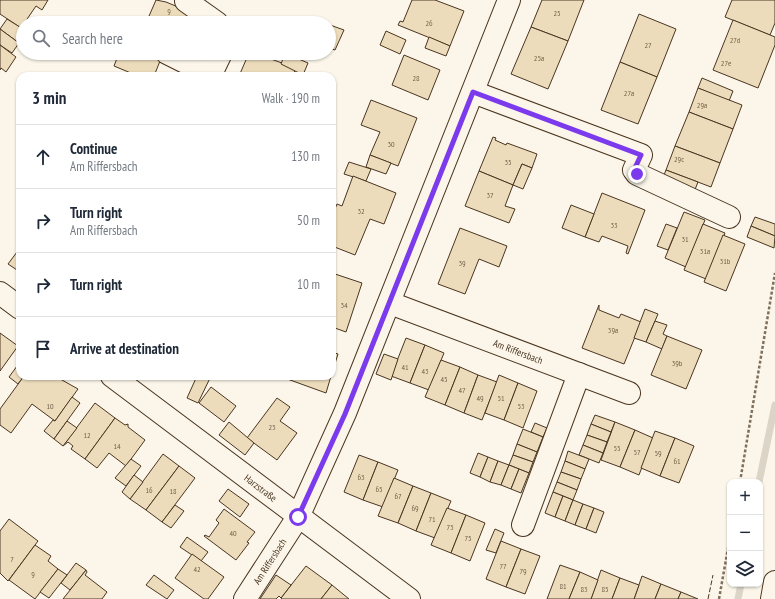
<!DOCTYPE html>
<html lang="en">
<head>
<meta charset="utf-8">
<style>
  :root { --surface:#fff; --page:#f6f6f7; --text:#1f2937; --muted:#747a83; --line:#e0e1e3 }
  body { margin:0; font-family:"PT Sans Narrow",sans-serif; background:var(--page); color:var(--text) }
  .controls { position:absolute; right:12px; bottom:12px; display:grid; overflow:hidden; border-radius:8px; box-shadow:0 1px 3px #0004 }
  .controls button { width:36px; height:36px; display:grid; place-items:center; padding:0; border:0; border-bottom:1px solid var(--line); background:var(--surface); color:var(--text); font:20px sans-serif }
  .stop { position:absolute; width:12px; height:12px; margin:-9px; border:3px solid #7c3aed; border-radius:50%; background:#fff }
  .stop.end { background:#7c3aed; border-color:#fff; box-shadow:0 1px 4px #0008 }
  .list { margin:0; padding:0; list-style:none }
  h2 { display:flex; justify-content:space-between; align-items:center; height:52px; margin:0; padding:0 16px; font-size:17px }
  h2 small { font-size:13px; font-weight:400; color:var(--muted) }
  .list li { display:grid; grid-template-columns:26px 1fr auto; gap:12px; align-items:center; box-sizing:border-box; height:64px; padding:0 16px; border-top:1px solid var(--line) }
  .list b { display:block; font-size:15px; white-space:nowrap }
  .list p { margin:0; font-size:13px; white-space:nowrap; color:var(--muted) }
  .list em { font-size:13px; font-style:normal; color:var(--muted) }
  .icon { flex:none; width:22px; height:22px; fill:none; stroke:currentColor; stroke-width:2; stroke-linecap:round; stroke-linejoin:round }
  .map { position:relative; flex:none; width:775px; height:599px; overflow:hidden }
  .search { position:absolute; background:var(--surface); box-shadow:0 1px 3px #0004; left:16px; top:16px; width:320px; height:44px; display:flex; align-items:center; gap:10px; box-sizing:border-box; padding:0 14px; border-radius:22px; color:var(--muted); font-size:15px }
  .panel { position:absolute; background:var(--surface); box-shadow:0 1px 3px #0004; left:16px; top:72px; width:320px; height:308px; border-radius:12px }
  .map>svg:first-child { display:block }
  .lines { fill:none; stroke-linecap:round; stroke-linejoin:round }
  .stream { stroke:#dcd4c6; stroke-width:7 }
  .building { fill:#ecdcbc; stroke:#4a3520 }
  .minor-casing { stroke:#4a3520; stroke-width:24 }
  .major-casing { stroke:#4a3520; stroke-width:24 }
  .path { stroke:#7f6f5c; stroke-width:2.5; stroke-dasharray:3 2; stroke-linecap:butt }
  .minor { stroke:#fbf6e9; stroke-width:22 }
  .major { stroke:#fbf6e9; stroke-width:22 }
  .fence { stroke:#4a3520; stroke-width:1; stroke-dasharray:5 2; stroke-linecap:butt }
  .route { stroke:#7c3aed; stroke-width:5 }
  .labels { text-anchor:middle; stroke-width:3; stroke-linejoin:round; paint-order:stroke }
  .number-label { font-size:8px; fill:#725f47 }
  .street-label { font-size:10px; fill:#4a3520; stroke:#fbf6e9 }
</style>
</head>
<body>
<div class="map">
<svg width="775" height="599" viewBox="0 0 775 599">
  <rect width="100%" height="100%" fill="#fbf6e9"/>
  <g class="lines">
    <!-- stream -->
    <g class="stream">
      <polyline points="759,482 775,405"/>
      <polyline points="738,599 741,584"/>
    </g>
  </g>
  <!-- building -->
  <g class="building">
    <polygon points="0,0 48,0 42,10 36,6 21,28 0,14"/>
    <polygon points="156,0 166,2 202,17 200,23 146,23"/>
    <polygon points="412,0 435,0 464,11 450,46 398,25 400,21 403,22"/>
    <polygon points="542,0 584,0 568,41 531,27"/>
    <polygon points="732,0 775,0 775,23 770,35 725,17"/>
    <polygon points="639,14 676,29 657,77 620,62"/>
    <polygon points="7,19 23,29 23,38 19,43 0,29"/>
    <polygon points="733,20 775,37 775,45 758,88 713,70"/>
    <polygon points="330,25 344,30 335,50 329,48"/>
    <polygon points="531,27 568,41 548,89 511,74"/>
    <polygon points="0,29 19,43 12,53 0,45"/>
    <polygon points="386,31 406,40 400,54 380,45"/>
    <polygon points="429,37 450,46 446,56 425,48"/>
    <polygon points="0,45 16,57 6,72 1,68 0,70"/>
    <polygon points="119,53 156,53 162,56 154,76 138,76 114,66"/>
    <polygon points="249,53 254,53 282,63 295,70 293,76 239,76"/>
    <polygon points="285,53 308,63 303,75 281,64"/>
    <polygon points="404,55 440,70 428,100 392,85"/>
    <polygon points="620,62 657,77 638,124 601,110"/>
    <polygon points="702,78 733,91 729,101 698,88"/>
    <polygon points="698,88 742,105 733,129 689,112"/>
    <polygon points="371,100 417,118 398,166 370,155 380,132 361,125"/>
    <polygon points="689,112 733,129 720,163 675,146"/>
    <polygon points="493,137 496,138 495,140 506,145 507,143 537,154 532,168 522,164 513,185 479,171"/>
    <polygon points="675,146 720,163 711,187 666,170"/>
    <polygon points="370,155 391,163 386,174 366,167"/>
    <polygon points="349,162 371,169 366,181 344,174"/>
    <polygon points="522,164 532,168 523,189 513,185"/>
    <polygon points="666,170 698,182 694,192 662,180"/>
    <polygon points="479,171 513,185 505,206 515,209 509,223 465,206"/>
    <polygon points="353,176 396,193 384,224 370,219 355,255 332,246 332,216 337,204 342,206"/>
    <polygon points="602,193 645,210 628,254 626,253 628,246 602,236 599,242 585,237"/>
    <polygon points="571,205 594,214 585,237 562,228"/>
    <polygon points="684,212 705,220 686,267 665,258"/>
    <polygon points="755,217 775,224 775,236 751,226"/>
    <polygon points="666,224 677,228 668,250 657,246"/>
    <polygon points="703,224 725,233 706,279 684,270"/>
    <polygon points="751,226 775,236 774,248 747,237"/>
    <polygon points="460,228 507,246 499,267 479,259 465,294 438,284"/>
    <polygon points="723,235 745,244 726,291 704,282"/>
    <polygon points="20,248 20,272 8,264"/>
    <polygon points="332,273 362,283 346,332 332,327"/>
    <polygon points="599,305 599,310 619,318 621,314 641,322 624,364 582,348"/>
    <polygon points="645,309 658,314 646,342 634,338"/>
    <polygon points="655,321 667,325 663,334 667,336 662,349 646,342"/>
    <polygon points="0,333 18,346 0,371"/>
    <polygon points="667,336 702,350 686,389 651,375"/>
    <polygon points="406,338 425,345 410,383 391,376"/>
    <polygon points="425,345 444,353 429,390 410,383"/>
    <polygon points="332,352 338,354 332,373"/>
    <polygon points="384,354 398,359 391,380 376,374"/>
    <polygon points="441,360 460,367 445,405 425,397"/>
    <polygon points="20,362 20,376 24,376 18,384 9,377"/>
    <polygon points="460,367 478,375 464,413 445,405"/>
    <polygon points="478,375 497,382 482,420 464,413"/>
    <polygon points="499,375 518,383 504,420 485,413"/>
    <polygon points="24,376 58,376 57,377 62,380 78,389 55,421 32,404 11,433 0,425 0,409"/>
    <polygon points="197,376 211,376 198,403 187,398"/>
    <polygon points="279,376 285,377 331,376 326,393"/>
    <polygon points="518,383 537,391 523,428 504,420"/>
    <polygon points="211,387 236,406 224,422 199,403"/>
    <polygon points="72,397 80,403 54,439 44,431 53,420 55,421"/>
    <polygon points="277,398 290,407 280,421 297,433 277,460 247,438"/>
    <polygon points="95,403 115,418 85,459 71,449 73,446 68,442 63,446"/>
    <polygon points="595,415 615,422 611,432 591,424"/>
    <polygon points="115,418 125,425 128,424 128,427 145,440 126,466 109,453 97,468 85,459"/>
    <polygon points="67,421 77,428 63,446 54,439"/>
    <polygon points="229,422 254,443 245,455 219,435"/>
    <polygon points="615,422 635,430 620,467 601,460"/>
    <polygon points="535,423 547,428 543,437 531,432"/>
    <polygon points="591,424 611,432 607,442 587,435"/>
    <polygon points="523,429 543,437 537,452 517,444"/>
    <polygon points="635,430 653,438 639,475 620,467"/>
    <polygon points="655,431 675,438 660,476 641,468"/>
    <polygon points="587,435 607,442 603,453 583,445"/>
    <polygon points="675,438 694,446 679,483 660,476"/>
    <polygon points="517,444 537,452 533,462 513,455"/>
    <polygon points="583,445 603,453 599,463 579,455"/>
    <polygon points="568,451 589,459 585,469 565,461"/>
    <polygon points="478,453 488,457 480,477 470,473"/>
    <polygon points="163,454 179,466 146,510 130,499"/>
    <polygon points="359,455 378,462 363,500 344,492"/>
    <polygon points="513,455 533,462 529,473 509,465"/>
    <polygon points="488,457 498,461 490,482 480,477"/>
    <polygon points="131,459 141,466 126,486 115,478"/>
    <polygon points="498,461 509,465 501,485 490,482"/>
    <polygon points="565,461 585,469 581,479 561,472"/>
    <polygon points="378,462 398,470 383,507 363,500"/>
    <polygon points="509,465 519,469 511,489 501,485"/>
    <polygon points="179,466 195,478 162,522 146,510"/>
    <polygon points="519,469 529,473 521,493 511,489"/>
    <polygon points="561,472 581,479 577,490 557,482"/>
    <polygon points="134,475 143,482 130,499 122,492"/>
    <polygon points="394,478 413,486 398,523 378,516"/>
    <polygon points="557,482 577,490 573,500 553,492"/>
    <polygon points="413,486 431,493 416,531 398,523"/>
    <polygon points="228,489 249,504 240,517 219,501"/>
    <polygon points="553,492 563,496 555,517 545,513"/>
    <polygon points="431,493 451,501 435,538 416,531"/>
    <polygon points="563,496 573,500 565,521 555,517"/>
    <polygon points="573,500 583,504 575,525 565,521"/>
    <polygon points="583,504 594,508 586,529 575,525"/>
    <polygon points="175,505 184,511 171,528 162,522"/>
    <polygon points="447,508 466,515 451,553 431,545"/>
    <polygon points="594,508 604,512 596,533 586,529"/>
    <polygon points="224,509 255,532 247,542 249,543 236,560 204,536 205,535 209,537 219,523 216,520"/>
    <polygon points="466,515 485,523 470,561 451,553"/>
    <polygon points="9,519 38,541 8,581 0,573 0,531"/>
    <polygon points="495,529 504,533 496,553 486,550"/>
    <polygon points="187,537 208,552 201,561 180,547"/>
    <polygon points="501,541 521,549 506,587 486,579"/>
    <polygon points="35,545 51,556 48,561 58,569 35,599 9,580"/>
    <polygon points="521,549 540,556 525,594 506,587"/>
    <polygon points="192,554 224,577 208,599 204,599 175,578"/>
    <polygon points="76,563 86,570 70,590 61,583"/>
    <polygon points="560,565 580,572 569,599 547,599"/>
    <polygon points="306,566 332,585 321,599 282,599 281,598"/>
    <polygon points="58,569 67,575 49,598 40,592"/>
    <polygon points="86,570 87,572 85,575 107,592 102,599 63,599"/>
    <polygon points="601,570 620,578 612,599 591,599"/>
    <polygon points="580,572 598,580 591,599 569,599"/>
    <polygon points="154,575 174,590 167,599 146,585"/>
    <polygon points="276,575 291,585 281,598 279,596 276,599 260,599"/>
    <polygon points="642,576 661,584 655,599 634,599"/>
    <polygon points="620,578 639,585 634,599 612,599"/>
    <polygon points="661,584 681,592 678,599 655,599"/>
    <polygon points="332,585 349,599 321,599"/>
    <polygon points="681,592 698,599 678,599"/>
  </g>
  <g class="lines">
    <!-- minor casing -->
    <g class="minor-casing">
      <g id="minor">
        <polyline points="186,1 217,23"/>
        <polyline points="167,53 211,75"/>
        <polyline points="210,76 221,53"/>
        <polyline points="473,92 641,155 634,170 637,174 729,217"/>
        <polyline points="0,293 20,308"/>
        <path id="s1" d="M390,303L629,393"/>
        <path id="s2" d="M112,376L409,599"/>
        <polyline points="523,525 579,374"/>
        <path id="s3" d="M245,599L298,517L345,413L509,0"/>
      </g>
    </g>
    <!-- major casing -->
    <g class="major-casing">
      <polyline id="major" points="772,599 775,582"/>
    </g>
    <!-- path -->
    <g class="path">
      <polyline points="740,482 775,273"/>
      <polyline points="719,599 730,537"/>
    </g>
    <!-- minor -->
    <use href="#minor" class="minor"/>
    <!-- major -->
    <use href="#major" class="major"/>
    <!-- fence -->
    <polyline class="fence" points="708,599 713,575"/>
  </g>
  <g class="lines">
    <!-- route -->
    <polyline class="route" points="298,517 345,414 473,92 641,155 634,170 637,174"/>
  </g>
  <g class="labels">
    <!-- number labels -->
    <g class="number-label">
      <text x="169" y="14">9</text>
      <text x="557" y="16">25</text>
      <text x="429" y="26">26</text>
      <text x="735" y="43">27d</text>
      <text x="648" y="48">27</text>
      <text x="539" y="61">25a</text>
      <text x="726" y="66">27e</text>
      <text x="416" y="81">28</text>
      <text x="629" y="96">27a</text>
      <text x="702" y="108">29a</text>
      <text x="391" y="147">30</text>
      <text x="679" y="162">29c</text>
      <text x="508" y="165">35</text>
      <text x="490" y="198">37</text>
      <text x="361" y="214">32</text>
      <text x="614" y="228">33</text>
      <text x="685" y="242">31</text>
      <text x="705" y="254">31a</text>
      <text x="725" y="264">31b</text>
      <text x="462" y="266">39</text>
      <text x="344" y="308">34</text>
      <text x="613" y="333">39a</text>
      <text x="677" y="366">39b</text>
      <text x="405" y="370">41</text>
      <text x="425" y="374">43</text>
      <text x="444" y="382">45</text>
      <text x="462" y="393">47</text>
      <text x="480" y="401">49</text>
      <text x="501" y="401">51</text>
      <text x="50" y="409">10</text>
      <text x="521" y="409">53</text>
      <text x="272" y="430">23</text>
      <text x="87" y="438">12</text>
      <text x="117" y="449">14</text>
      <text x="617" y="451">55</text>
      <text x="637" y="455">57</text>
      <text x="658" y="456">59</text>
      <text x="677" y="464">61</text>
      <text x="361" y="480">63</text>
      <text x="379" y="492">65</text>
      <text x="149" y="493">16</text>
      <text x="173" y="494">18</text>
      <text x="398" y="499">67</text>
      <text x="415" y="511">69</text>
      <text x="432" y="522">71</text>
      <text x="450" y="530">73</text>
      <text x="233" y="536">40</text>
      <text x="468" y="541">75</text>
      <text x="12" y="562">7</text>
      <text x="503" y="569">77</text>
      <text x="197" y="572">42</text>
      <text x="523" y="574">79</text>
      <text x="33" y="577">9</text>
      <text x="563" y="589">81</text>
      <text x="584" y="592">83</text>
      <text x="605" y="592">85</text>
    </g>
    <!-- street labels -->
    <g class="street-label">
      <text dy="4" stroke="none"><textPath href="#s1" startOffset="137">Am Riffersbach</textPath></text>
      <text dy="4" stroke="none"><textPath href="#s2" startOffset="186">Harzstraße</textPath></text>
      <text dy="4" stroke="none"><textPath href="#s3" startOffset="45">Am Riffersbach</textPath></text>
    </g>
  </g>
</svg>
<div class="controls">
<button>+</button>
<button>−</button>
<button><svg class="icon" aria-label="layers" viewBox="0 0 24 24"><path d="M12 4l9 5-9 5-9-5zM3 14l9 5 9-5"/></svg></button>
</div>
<div class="stop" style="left:298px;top:517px"></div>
<div class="stop end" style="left:637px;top:174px"></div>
<div class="search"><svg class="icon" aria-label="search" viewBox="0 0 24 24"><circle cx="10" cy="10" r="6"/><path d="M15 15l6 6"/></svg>Search here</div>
<section class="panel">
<h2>3 min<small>Walk · 190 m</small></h2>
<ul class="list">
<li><svg class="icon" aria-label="ahead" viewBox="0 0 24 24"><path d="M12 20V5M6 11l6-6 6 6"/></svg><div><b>Continue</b><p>Am Riffersbach</p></div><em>130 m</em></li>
<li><svg class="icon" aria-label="right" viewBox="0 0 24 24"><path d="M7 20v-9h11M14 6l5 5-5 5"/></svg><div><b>Turn right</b><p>Am Riffersbach</p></div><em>50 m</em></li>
<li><svg class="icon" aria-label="right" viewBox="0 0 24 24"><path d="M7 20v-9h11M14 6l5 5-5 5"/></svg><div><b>Turn right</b></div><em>10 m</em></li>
<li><svg class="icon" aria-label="arrive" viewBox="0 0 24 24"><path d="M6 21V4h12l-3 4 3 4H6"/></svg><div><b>Arrive at destination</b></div></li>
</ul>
</section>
</div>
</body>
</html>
